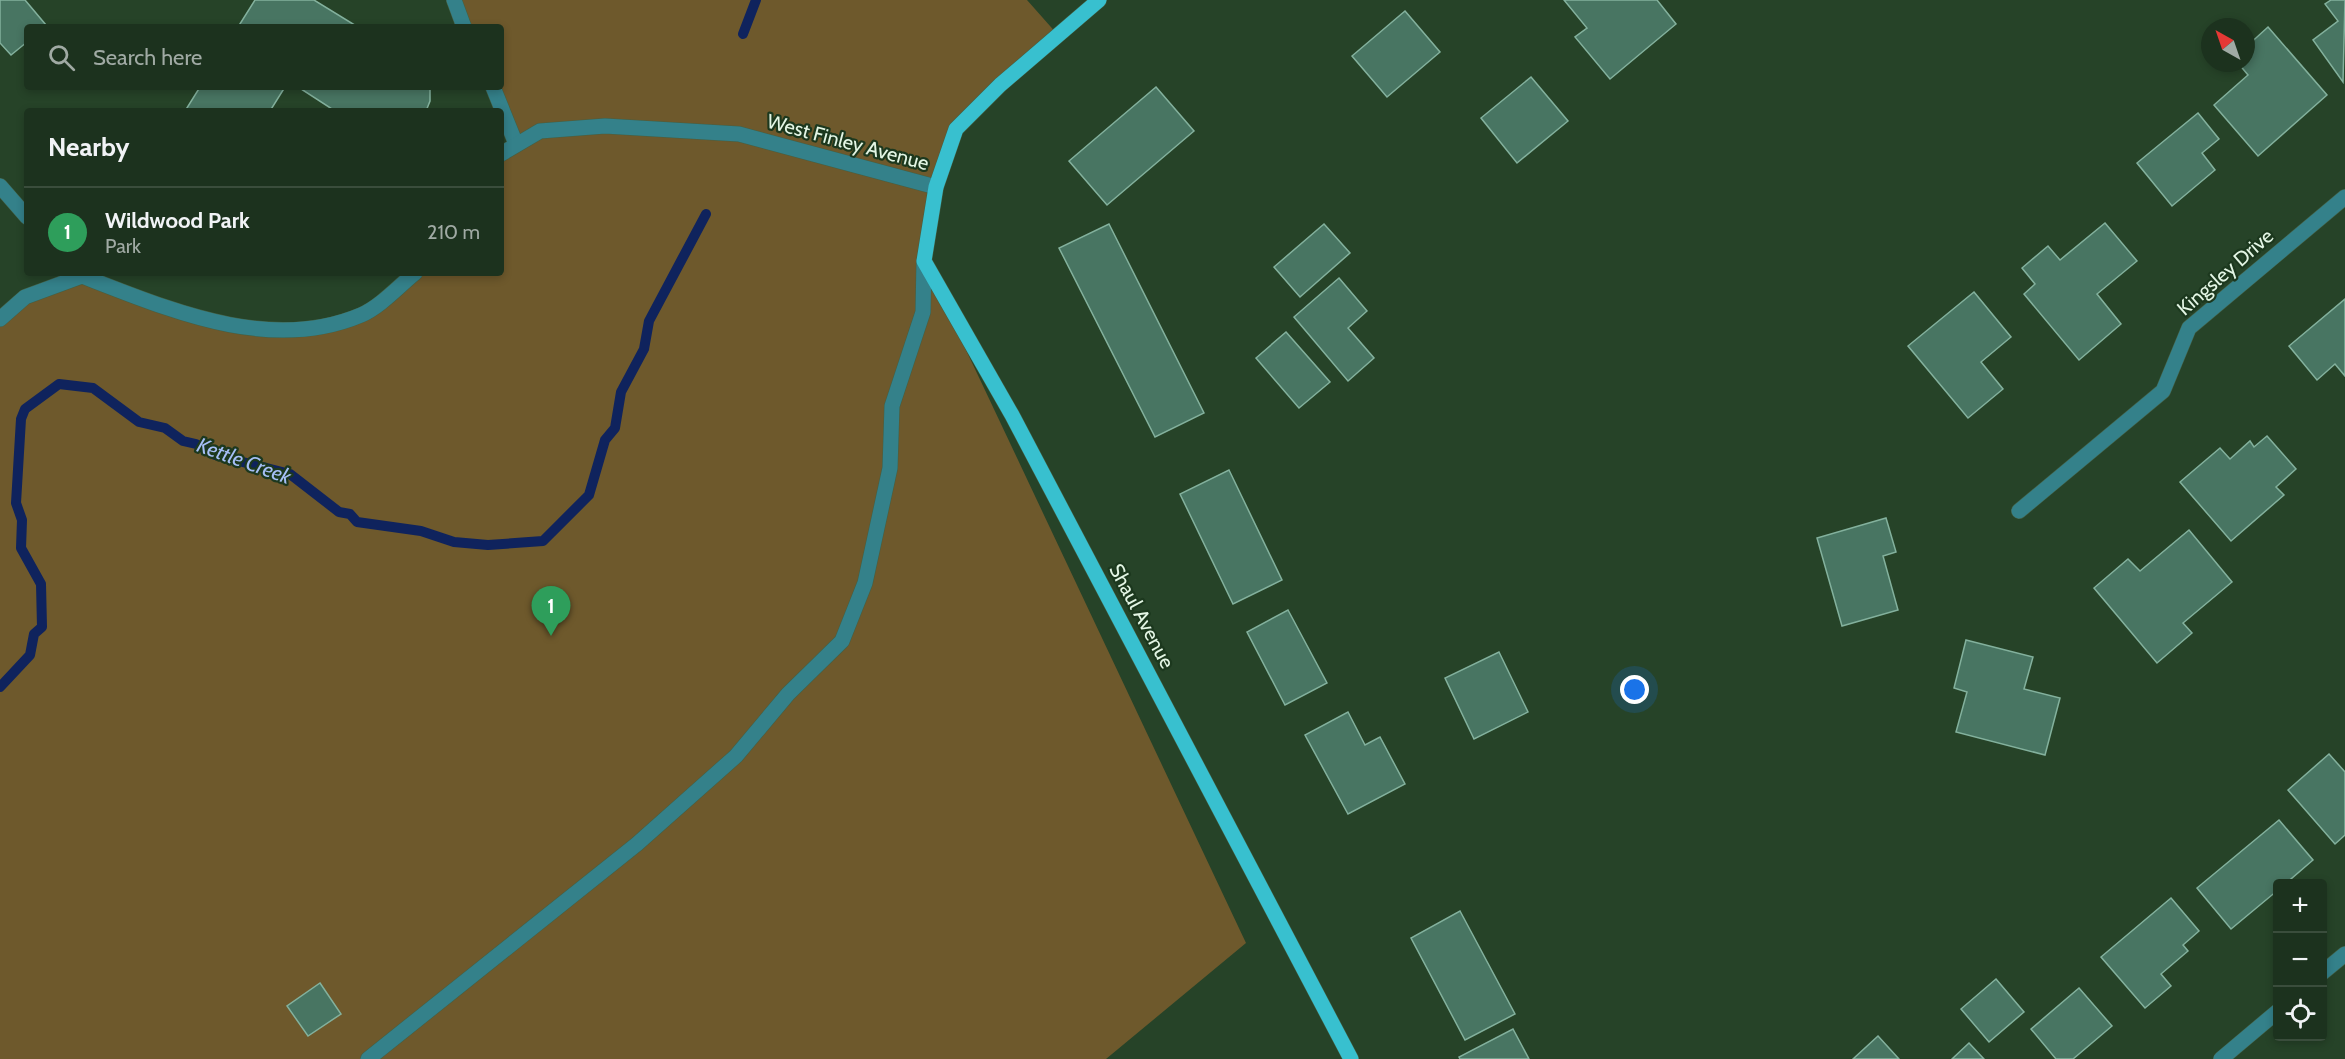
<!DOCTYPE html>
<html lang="en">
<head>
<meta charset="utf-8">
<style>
  :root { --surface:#1c321e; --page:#253a27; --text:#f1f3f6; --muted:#a0aaa4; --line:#3a4d3c; --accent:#1a73e8 }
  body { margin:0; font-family:Cabin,sans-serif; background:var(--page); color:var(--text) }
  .controls { position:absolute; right:18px; bottom:18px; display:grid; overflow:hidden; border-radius:6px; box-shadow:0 3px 9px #0003 }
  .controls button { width:54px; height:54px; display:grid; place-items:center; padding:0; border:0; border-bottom:2px solid var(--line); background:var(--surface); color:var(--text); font:30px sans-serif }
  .compass { position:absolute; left:2201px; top:18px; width:54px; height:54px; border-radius:50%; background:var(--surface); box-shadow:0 3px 9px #0003; rotate:320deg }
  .you { position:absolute; left:1635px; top:690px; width:21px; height:21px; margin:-15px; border:4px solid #fff; border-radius:50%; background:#1a73e8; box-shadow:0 0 0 9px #1a73e833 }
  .badge { display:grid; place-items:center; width:39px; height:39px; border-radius:50%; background:var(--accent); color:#fff; font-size:20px; font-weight:700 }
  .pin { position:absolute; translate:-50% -50px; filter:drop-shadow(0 2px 3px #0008) }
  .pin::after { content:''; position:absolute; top:32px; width:21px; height:18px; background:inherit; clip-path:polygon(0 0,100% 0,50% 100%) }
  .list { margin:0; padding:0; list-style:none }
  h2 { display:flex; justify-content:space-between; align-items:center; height:78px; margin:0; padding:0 24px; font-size:26px }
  h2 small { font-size:20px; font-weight:400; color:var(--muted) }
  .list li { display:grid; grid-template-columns:39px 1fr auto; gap:18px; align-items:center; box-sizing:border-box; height:90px; padding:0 24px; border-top:2px solid var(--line) }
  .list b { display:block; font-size:22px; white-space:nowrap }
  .list p { margin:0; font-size:20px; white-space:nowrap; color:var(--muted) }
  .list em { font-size:20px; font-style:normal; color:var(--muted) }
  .icon { flex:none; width:33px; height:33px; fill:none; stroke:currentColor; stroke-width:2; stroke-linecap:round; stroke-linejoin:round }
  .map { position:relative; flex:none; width:2345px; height:1059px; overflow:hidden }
  .search { position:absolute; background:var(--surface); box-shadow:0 3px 9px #0003; left:24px; top:24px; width:480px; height:66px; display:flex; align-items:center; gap:15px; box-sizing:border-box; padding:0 21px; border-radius:6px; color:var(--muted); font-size:22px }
  .panel { position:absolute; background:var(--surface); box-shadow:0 3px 9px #0003; left:24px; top:108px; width:480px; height:168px; border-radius:6px }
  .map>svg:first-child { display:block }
  .green { fill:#6e592c }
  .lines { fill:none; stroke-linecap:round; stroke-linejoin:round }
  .stream { stroke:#0f235d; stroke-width:10 }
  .building { fill:#487562; stroke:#83b19d; stroke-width:1.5 }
  .minor-casing { stroke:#446046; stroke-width:16 }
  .major-casing { stroke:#446046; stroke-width:16 }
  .minor { stroke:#34818a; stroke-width:15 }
  .major { stroke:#38c0cf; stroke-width:15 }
  .labels { text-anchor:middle; stroke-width:4.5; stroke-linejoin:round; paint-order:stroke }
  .street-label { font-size:20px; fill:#e4f6e5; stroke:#1c381e }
  .water-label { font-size:21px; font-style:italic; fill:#a6bff6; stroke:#1c381e }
</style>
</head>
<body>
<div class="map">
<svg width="2345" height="1059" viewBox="0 0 2345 1059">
  <rect width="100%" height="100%" fill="#264328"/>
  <!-- green -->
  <polygon class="green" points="454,0 1027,0 1058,35 956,129 924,261 1246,943 1106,1059 0,1059 0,319 25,297 82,276 259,329 364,314 415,273 501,273 501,154 516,143 501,87 501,27 464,27"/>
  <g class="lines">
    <!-- stream -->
    <g class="stream">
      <polyline points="743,34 756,0"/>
      <polyline points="0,687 30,655 34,634 42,627 41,584 21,548 22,520 16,503 21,419 25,409 59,384 93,388 139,422 165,428 183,441 196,444 215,455 290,474 339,512 350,514 357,522 421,531 454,542 488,545 543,541 589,495 605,440 615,428 621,392 644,349 649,321 706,214"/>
    </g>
  </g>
  <!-- building -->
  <g class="building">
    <polygon points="0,0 25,0 46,25 27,27 27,42 11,55 0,43"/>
    <polygon points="255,0 314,0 358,27 238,27"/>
    <polygon points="1564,0 1657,0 1676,24 1610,79 1575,37 1587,28"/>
    <polygon points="2331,0 2345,0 2343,82 2313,40 2338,21 2325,4"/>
    <polygon points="1405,11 1440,52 1387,97 1352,56"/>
    <polygon points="2268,27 2327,95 2258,156 2214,105 2248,75 2238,63 2246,63 2246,47"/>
    <polygon points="1531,77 1568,121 1517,163 1481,118"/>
    <polygon points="200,87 285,87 270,111 185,111"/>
    <polygon points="298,87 430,87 430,101 426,111 335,111"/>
    <polygon points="1156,87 1194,131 1107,205 1069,161"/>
    <polygon points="2198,113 2219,139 2202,153 2215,170 2172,206 2137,163"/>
    <polygon points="2105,223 2137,261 2097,294 2121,324 2079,360 2024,294 2035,284 2022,268 2048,246 2060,260"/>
    <polygon points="1109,224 1204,413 1155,437 1059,248"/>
    <polygon points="1324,224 1350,253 1300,297 1274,267"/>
    <polygon points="1339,278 1367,311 1348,328 1374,358 1348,381 1294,317"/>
    <polygon points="1974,292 2011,337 1981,362 2003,389 1968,418 1908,346"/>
    <polygon points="2345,299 2345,376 2335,364 2317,380 2289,346"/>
    <polygon points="1286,332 1330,382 1299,408 1256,358"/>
    <polygon points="2267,436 2296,469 2276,487 2284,495 2231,541 2180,482 2220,448 2230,459 2250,441 2254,447"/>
    <polygon points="1229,470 1282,580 1233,604 1180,494"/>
    <polygon points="1886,518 1896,552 1883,556 1898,610 1842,626 1817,538"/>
    <polygon points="2189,530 2232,582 2183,623 2192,633 2157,663 2094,588 2128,559 2140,571"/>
    <polygon points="1288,610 1327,683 1285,705 1247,632"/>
    <polygon points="1966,640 2033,657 2024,689 2060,698 2045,755 1956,732 1967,692 1954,688"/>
    <polygon points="1499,652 1528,712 1474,739 1445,678"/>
    <polygon points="1348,712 1365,745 1380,737 1405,784 1348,814 1305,735"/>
    <polygon points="2329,754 2345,772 2345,835 2335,844 2288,790"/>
    <polygon points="2279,820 2313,860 2285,884 2278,884 2278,890 2231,929 2197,888"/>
    <polygon points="2171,898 2199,931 2183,945 2188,951 2161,974 2171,986 2145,1008 2101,957"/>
    <polygon points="1460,911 1515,1014 1465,1040 1411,938"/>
    <polygon points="1996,979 2024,1012 1989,1042 1961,1009"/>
    <polygon points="320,983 341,1014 308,1036 287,1006"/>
    <polygon points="2079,988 2112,1026 2073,1059 2056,1059 2031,1029"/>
    <polygon points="1513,1029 1529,1059 1460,1059 1459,1057"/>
    <polygon points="1878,1036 1899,1059 1853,1059"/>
    <polygon points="1969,1043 1984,1059 1952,1059"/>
  </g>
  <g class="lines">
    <!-- minor casing -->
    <g class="minor-casing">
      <g id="minor">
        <polyline points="454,0 464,27"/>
        <polyline points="493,87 516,144"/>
        <polyline points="501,154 540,131 605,126 739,134 936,187"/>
        <polyline points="0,186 27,217"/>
        <path d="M0,319L25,297L82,276C168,309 269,354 361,315C380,307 399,286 415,273"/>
        <polyline points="2019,511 2163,391 2189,328 2345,197"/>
        <polyline points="2322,973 2345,954"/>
        <polyline points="368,1059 637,844 736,756 788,694 842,641 865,583 890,468 892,406 923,312 924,261"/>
        <polyline points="2221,1059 2278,1011"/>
      </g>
    </g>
    <!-- major casing -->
    <g class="major-casing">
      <polyline id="major" points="1099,0 1000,85 956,129 936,187 924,261 1012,415 1351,1059"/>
    </g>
    <!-- minor -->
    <use href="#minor" class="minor"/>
    <!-- major -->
    <use href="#major" class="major"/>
  </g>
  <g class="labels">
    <!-- street labels -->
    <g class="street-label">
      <text transform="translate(848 142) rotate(15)" y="7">West Finley Avenue</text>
      <text transform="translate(2225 272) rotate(-41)" y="7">Kingsley Drive</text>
      <text transform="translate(1142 616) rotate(62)" y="7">Shaul Avenue</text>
    </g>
    <!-- water labels -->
    <g class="water-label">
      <text transform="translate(244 461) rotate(20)" y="7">Kettle Creek</text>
    </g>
  </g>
</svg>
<div class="controls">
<button>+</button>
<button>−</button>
<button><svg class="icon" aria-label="locate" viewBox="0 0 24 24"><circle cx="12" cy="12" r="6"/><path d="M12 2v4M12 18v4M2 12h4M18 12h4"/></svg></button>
</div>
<svg class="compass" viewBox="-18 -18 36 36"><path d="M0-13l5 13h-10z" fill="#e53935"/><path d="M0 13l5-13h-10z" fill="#a0aaa4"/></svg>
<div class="you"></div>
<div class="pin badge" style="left:551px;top:636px;background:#2e9e5b">1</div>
<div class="search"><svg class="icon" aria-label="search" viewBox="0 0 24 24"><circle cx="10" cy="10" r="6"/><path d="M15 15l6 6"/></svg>Search here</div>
<section class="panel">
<h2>Nearby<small></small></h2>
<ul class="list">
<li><span class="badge" style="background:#2e9e5b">1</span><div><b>Wildwood Park</b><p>Park</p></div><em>210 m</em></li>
</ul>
</section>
</div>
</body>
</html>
